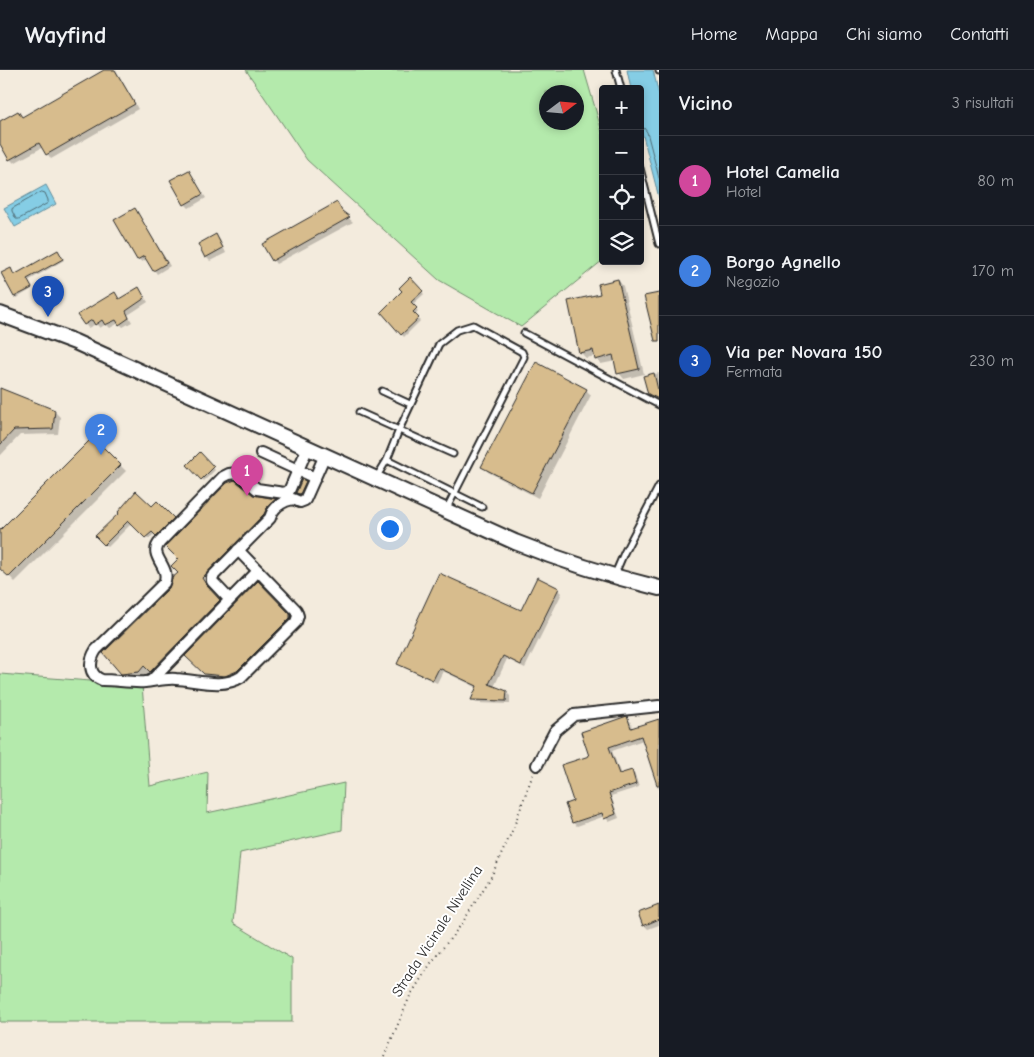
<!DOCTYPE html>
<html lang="it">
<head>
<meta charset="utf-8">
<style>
  :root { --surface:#171b24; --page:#20242c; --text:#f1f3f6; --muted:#9ea1a6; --line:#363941; --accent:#1f6fb2 }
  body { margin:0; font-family:"Comic Neue",sans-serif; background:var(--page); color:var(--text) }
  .controls { position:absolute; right:15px; top:15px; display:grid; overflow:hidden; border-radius:5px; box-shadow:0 2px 8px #0003 }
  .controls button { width:45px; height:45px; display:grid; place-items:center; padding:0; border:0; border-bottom:1px solid var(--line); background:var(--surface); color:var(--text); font:25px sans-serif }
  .compass { position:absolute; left:539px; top:15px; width:45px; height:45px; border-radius:50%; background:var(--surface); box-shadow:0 2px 8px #0003; rotate:74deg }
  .you { position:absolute; left:389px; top:458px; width:18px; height:18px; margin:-12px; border:4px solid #fff; border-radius:50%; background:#1a73e8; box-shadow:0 0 0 8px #1a73e833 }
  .badge { display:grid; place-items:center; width:32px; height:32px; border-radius:50%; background:var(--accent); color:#fff; font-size:16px; font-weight:700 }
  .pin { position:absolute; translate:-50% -41px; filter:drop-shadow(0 1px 2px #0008) }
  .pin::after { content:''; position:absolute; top:26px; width:18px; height:15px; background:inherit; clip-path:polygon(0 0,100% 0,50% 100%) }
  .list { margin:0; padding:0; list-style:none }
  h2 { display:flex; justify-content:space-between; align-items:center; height:65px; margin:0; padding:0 20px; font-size:21px }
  h2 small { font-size:16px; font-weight:400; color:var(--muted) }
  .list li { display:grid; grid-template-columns:32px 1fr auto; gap:15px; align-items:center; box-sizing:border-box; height:90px; padding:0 20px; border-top:1px solid var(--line) }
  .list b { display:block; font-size:19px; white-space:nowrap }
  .list p { margin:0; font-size:16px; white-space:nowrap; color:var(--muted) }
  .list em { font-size:16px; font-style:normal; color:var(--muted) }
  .icon { flex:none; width:28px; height:28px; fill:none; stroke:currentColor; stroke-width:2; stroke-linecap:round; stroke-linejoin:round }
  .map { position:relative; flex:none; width:659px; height:987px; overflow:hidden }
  header { display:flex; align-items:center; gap:30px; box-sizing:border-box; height:70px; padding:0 25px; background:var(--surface); border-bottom:1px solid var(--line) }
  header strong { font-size:24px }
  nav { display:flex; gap:28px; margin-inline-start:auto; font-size:18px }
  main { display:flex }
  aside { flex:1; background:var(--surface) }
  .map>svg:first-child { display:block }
  .green { fill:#b4eaac; stroke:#708a6c; fill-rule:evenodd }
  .water { fill:#85cde5; stroke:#618c9b }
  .shadow { fill:#0003 }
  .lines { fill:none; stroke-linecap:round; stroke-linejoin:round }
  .shore { stroke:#4f6c75; stroke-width:1 }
  .building { fill:#d7bc8d; stroke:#2b2b2b }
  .lane-casing { stroke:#2b2b2b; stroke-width:9 }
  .street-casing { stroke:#2b2b2b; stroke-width:14 }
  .secondary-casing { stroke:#2b2b2b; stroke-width:18 }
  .path { stroke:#2b2b2b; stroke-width:2; stroke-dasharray:1 4; stroke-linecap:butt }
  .lane { stroke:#fff; stroke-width:5 }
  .street { stroke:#fff; stroke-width:10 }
  .secondary { stroke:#fff; stroke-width:14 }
  .labels { text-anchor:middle; stroke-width:4; stroke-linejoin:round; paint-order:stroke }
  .street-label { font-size:15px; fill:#2b2b2b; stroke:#fff }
</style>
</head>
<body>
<header>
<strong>Wayfind</strong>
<nav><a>Home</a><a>Mappa</a><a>Chi siamo</a><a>Contatti</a></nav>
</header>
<main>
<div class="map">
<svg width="659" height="987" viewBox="0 0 659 987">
  <rect width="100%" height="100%" fill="#f3ebdd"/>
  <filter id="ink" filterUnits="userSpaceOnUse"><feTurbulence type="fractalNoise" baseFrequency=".02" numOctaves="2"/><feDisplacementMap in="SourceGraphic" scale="10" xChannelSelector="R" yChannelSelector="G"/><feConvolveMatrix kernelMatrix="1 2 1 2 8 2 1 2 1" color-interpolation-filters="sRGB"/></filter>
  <g filter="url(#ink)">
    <!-- green -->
    <g class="green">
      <path d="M246,0H584L603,65V190L521,257L439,210L307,90ZM546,22H576V52H546Z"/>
      <polygon points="0,604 142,615 150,716 208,702 207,743 344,713 342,760 240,783 233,853 292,889 292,952 0,952"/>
    </g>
    <!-- water -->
    <g class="water">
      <polygon points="627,0 653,0 659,25 659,128 640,54 640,19 631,19"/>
      <polygon points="46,115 56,134 15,157 4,138"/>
    </g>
    <!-- shadow -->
    <g class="shadow">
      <polygon points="106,0 116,0 138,39 51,89 43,77 14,93 10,89 0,72 0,53 18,42 23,48"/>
      <polygon points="188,101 206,128 189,138 185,134"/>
      <polygon points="337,134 345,145 353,152 276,194 273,190"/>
      <polygon points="135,139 170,196 157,204 147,189 142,192 138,189"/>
      <polygon points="216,166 220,170 226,183 210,191 206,187"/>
      <polygon points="60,184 64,190 28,211 32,219 17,228 15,227 3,204 12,201 15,207"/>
      <polygon points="410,209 424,224 412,235 418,241 414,245 420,251 404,267 383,242 404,221"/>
      <polygon points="618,210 623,216 644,304 624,309 619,303 616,291 601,294 596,289 595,286 586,288 580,282"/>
      <polygon points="139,219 148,232 128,245 132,252 123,257 119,253 110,258 106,254 100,258 96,254 88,258 79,246 115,224 120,230"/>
      <polygon points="659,303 659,331 649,323 645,307"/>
      <polygon points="0,320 54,341 60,347 58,364 20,365 0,386"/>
      <polygon points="586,320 591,325 538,428 488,402 483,396"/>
      <polygon points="93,369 126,401 15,512 0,497 0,461"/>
      <polygon points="200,384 215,400 204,411 188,395"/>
      <polygon points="305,412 308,415 302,426 297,422"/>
      <polygon points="253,426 275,430 283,438 276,445 272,452 210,517 215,525 228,539 147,609 130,612 122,603 170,519"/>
      <polygon points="157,433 175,451 159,468 155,463 149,469 132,453 108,477 97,466 152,438"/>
      <polygon points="258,512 298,553 245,609 213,612 187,586"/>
      <polygon points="558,519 562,523 525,598 507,589 494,617 506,622 510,626 510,634 476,633 473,629 478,618 443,601 437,613 403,597 399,593 521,542"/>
      <polygon points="627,648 630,651 633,659 659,650 659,720 643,670 612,681 621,705 632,702 635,705 639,717 611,726 619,748 609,752 605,746 577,756 573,753 567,735 575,732 590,687"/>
      <polygon points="659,837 659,855 648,859 644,855"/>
    </g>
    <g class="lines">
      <!-- shore -->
      <g class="shore">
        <polyline points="640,58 644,58 647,62 659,108"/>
        <polygon points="42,122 45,123 48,130 48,133 19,149 16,149 12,141 12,139"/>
      </g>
    </g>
    <!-- building -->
    <g class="building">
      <polygon points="104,0 115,0 135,34 46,85 39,73 9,90 0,74 0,51 18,41 22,47"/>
      <polygon points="189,100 203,124 184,135 170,110"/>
      <polygon points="337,132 342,141 350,147 272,191 262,174"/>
      <polygon points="135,138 167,193 153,201 144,186 137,190 114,150"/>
      <polygon points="216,164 223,178 205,188 198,174"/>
      <polygon points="58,180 63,189 27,209 32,218 14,227 1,203 11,198 14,205"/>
      <polygon points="410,207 423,221 411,232 417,238 413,242 419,248 401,265 381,242 402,221 399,218"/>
      <polygon points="618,209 639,299 617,304 613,285 595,290 593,280 579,283 568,231 600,224 598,214"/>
      <polygon points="139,217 145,228 126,241 129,248 119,255 116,250 105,255 102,250 95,255 92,250 84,255 77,245 115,222 119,229"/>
      <polygon points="659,223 659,271 655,271 644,226"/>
      <polygon points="536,292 587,319 532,423 481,397"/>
      <polygon points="654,303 659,324 659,329 648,324 643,306"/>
      <polygon points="0,318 55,340 53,359 14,360 0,375"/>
      <polygon points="93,367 121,395 9,507 0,499 0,460"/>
      <polygon points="200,382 214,397 201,410 187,395"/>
      <polygon points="302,409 306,411 300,424 296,423"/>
      <polygon points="235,410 253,425 276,429 268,436 264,444 202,508 207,516 220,530 150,602 144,596 139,602 121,604 103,583 169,518 172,508 178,503 171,496 178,489 165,476 227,413"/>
      <polygon points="136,421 152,436 157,431 174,448 156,466 152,462 145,468 128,451 104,475 95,466 119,443 118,442"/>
      <polygon points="439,503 521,540 537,507 559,518 521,595 503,586 489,614 507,621 506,631 471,630 477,616 439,598 433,610 397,594"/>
      <polygon points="258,511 290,544 290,548 237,601 225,606 204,604 185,586"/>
      <polygon points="627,646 631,658 659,649 659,715 657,715 641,666 609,677 619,704 632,700 636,714 609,723 616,744 604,749 602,743 572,753 565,734 573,731 561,695 589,686 581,662"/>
      <polygon points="659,835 659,849 643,856 638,843"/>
    </g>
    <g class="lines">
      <!-- lane casing -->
      <g class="lane-casing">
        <g id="lane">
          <polyline points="616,0 621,19"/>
          <polyline points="659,0 659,1"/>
          <polyline points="640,98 659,174"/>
          <polyline points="524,263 659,335"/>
          <polyline points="382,321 410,334"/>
          <polyline points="359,342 399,360 387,390"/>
          <polyline points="376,408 387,390 482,437"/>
          <polyline points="446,440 524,287 522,282 473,255 457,260 439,274 399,360 453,384"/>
          <polyline points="615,504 624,483 659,416"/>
        </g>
      </g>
      <!-- street casing -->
      <g class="street-casing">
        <g id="street">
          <polyline points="261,383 315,408"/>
          <path d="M238,480L296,540L298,546L296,552L241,607C222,619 197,610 176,609C166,608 155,611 145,612C131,613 116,610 102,610C88,605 89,591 96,580L164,513C172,497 147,486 160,472L223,407L229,404L237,403L257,419L284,423L289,421L308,377"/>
          <path d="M229,529L212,511V507L270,448C273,437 283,431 293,429L300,432L305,430L325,385"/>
          <polyline points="152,610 258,501"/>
          <polyline points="537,695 555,661 574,645 659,636"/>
        </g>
      </g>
      <!-- secondary casing -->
      <g class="secondary-casing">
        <path id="secondary" d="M0,244L75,272L515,472C562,491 610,506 659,518"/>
      </g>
      <!-- path -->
      <polyline class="path" points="384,987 410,926 431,893 461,855 491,807 513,759 533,704"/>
      <!-- lane -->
      <use href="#lane" class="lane"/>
      <!-- street -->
      <use href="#street" class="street"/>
      <!-- secondary -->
      <use href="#secondary" class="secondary"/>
    </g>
  </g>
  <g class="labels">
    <!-- street labels -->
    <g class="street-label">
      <text transform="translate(437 861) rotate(-57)" y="5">Strada Vicinale Nivellina</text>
    </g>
  </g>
</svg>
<div class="controls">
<button>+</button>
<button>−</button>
<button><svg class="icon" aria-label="locate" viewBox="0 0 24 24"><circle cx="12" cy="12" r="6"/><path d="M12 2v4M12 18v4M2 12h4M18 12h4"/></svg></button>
<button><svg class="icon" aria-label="layers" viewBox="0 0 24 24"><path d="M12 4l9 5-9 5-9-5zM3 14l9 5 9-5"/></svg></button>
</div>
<svg class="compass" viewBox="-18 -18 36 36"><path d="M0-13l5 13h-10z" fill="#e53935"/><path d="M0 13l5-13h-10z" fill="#9ea1a6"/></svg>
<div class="you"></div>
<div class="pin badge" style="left:247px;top:426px;background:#d1479c">1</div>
<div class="pin badge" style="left:101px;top:385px;background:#3f7fe0">2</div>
<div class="pin badge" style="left:48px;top:247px;background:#1a4fb4">3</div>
</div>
<aside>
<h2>Vicino<small>3 risultati</small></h2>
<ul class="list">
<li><span class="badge" style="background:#d1479c">1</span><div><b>Hotel Camelia</b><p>Hotel</p></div><em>80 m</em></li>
<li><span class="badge" style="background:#3f7fe0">2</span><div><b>Borgo Agnello</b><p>Negozio</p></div><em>170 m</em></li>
<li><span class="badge" style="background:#1a4fb4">3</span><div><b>Via per Novara 150</b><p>Fermata</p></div><em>230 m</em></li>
</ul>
</aside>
</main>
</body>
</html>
